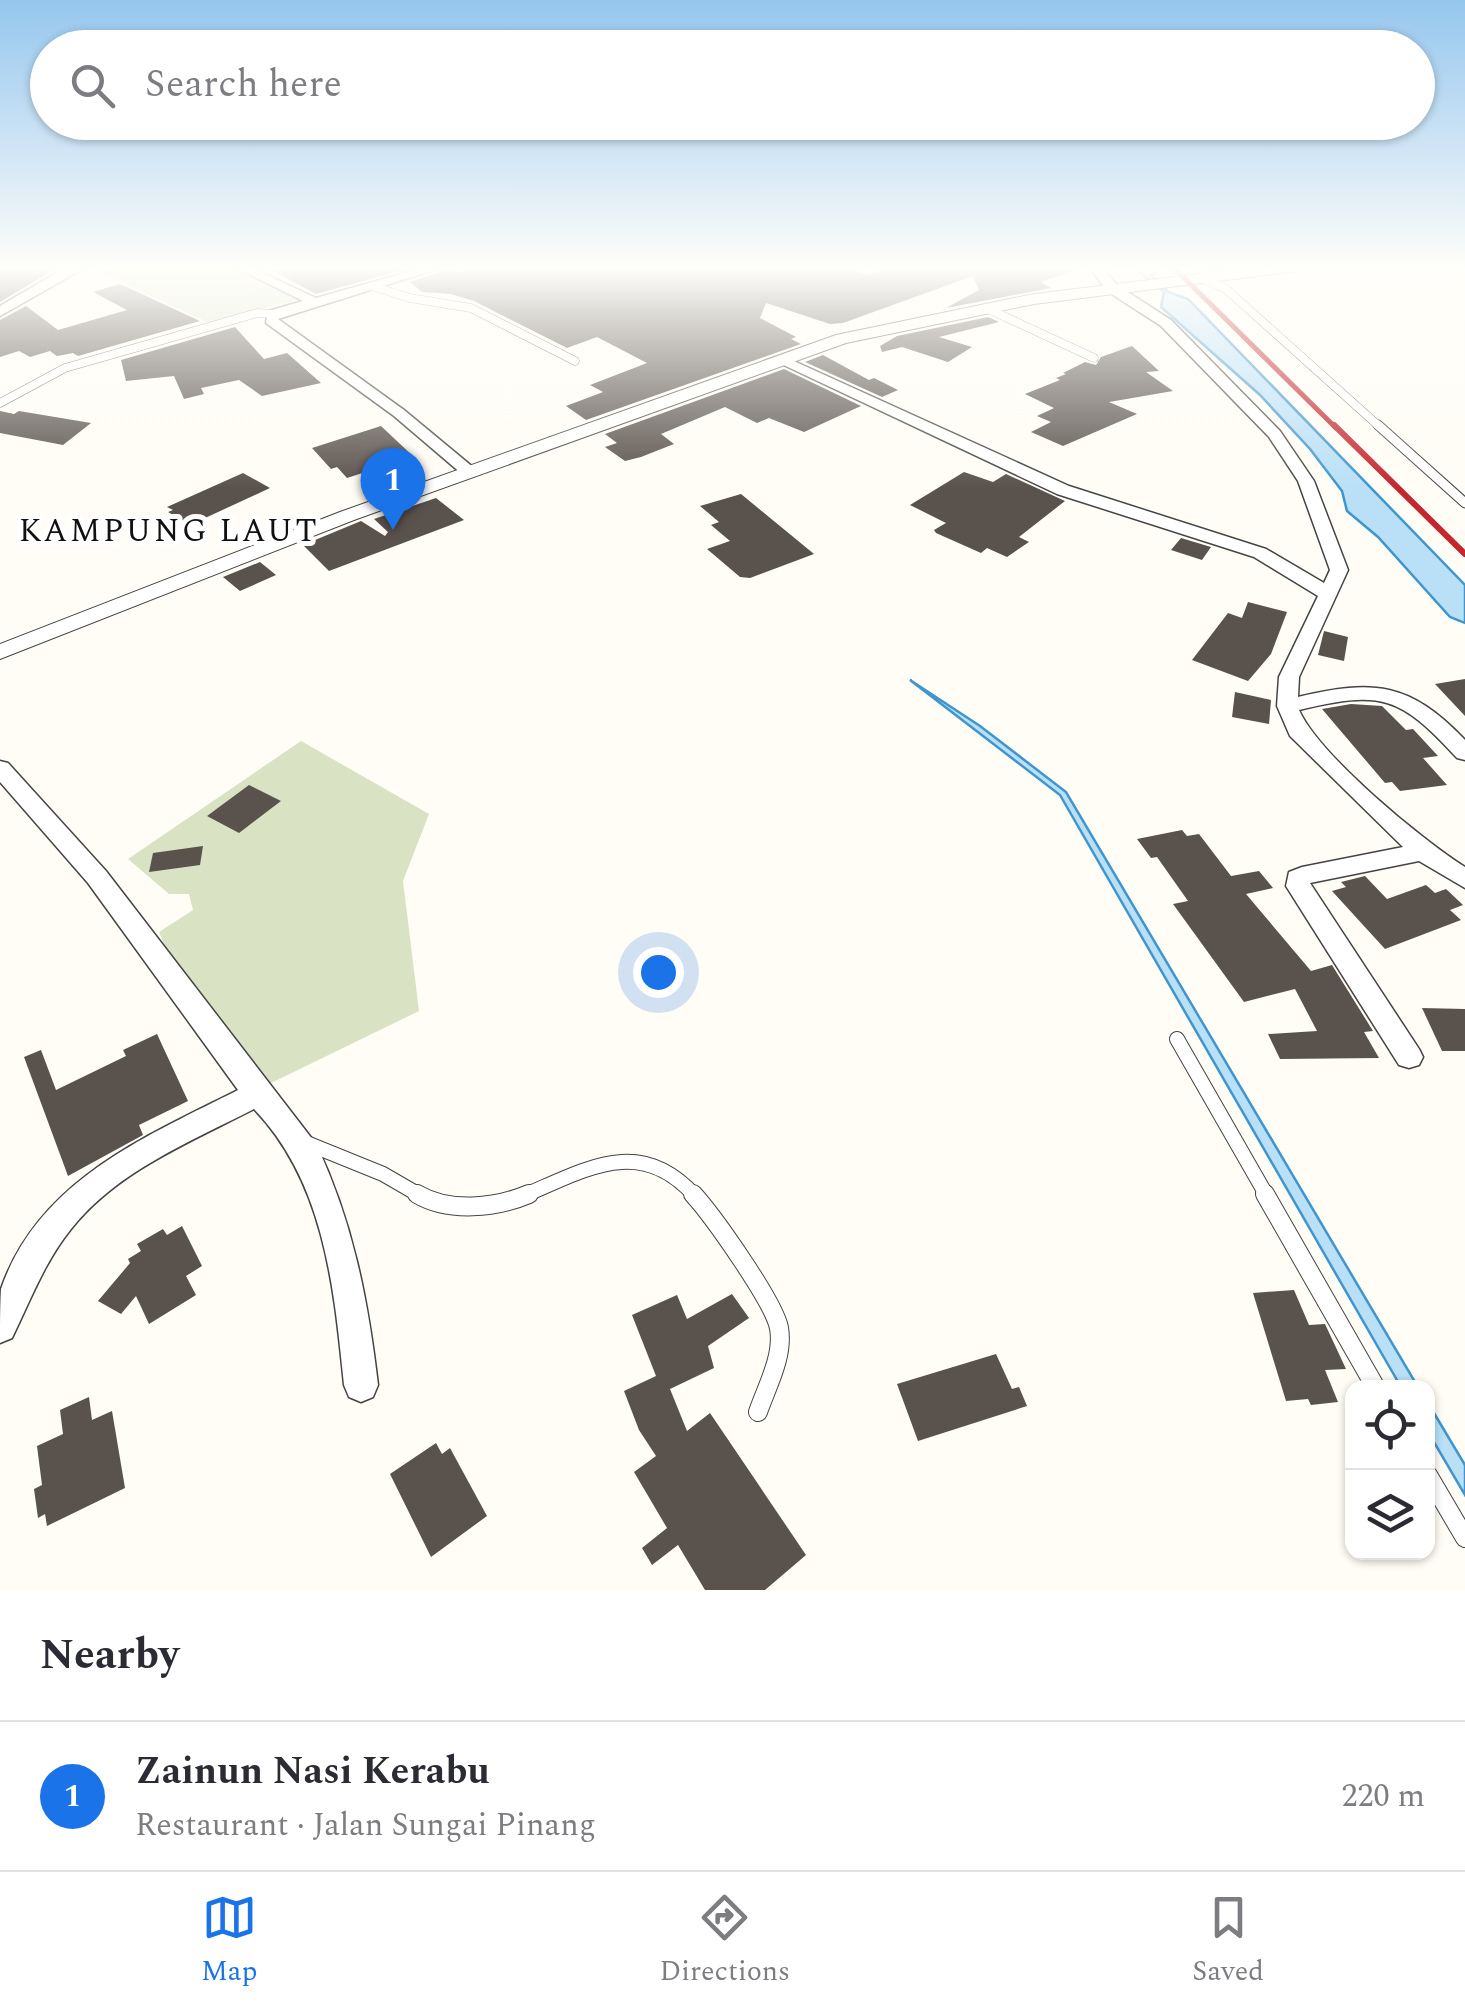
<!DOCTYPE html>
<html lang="en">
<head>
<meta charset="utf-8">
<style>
  :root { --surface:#fff; --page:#f7f7f7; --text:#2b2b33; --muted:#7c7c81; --line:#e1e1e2; --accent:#1a73e8 }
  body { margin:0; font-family:Spectral,serif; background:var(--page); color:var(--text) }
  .controls { position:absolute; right:30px; bottom:30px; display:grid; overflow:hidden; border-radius:20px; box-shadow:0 2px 8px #0004 }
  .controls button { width:90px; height:90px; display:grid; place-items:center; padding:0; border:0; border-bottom:2px solid var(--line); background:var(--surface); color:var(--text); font:50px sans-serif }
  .you { position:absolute; left:658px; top:972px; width:35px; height:35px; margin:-25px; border:8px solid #fff; border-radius:50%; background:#1a73e8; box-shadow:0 0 0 15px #1a73e833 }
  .badge { display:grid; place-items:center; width:65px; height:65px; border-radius:50%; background:var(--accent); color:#fff; font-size:32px; font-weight:700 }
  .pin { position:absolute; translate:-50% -82px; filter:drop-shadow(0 2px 5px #0008) }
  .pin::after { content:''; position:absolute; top:52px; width:35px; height:30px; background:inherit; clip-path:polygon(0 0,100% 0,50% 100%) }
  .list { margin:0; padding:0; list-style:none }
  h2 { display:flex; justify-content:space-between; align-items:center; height:130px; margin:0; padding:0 40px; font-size:42px }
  h2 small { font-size:32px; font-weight:400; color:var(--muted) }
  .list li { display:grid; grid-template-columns:65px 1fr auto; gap:30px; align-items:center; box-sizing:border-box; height:150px; padding:0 40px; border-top:2px solid var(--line) }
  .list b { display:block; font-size:38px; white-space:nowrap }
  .list p { margin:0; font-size:32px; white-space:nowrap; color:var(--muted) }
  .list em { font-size:32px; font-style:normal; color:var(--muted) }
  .icon { flex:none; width:55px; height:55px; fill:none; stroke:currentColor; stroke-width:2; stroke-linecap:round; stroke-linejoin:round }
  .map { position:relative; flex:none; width:1465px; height:1590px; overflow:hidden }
  .search { position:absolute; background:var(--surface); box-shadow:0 2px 8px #0004; left:30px; right:30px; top:30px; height:110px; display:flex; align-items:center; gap:25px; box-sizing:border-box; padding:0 35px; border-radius:55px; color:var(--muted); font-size:38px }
  .sheet { height:280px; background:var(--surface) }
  nav { display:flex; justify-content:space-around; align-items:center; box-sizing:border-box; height:140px; border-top:2px solid var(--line); background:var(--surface); font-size:28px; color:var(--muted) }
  nav a { display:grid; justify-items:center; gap:5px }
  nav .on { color:var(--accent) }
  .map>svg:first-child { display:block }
  .cemetery { fill:#d9e3c4 }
  .water { fill:#b9e0f7; stroke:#3f96cf; stroke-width:2.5 }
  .building { fill:#5a524d }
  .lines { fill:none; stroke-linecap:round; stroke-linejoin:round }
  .service-far3-casing { stroke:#444; stroke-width:9 }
  .service-far2-casing { stroke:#444; stroke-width:11 }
  .service-far1-casing { stroke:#444; stroke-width:16 }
  .service-casing { stroke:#444; stroke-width:20 }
  .minor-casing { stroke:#444; stroke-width:3 }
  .tertiary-casing { stroke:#444; stroke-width:2 }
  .service-far3 { stroke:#fff; stroke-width:8 }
  .service-far2 { stroke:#fff; stroke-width:9 }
  .service-far1 { stroke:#fff; stroke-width:14 }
  .service { stroke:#fff; stroke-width:18 }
  .minor { fill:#fff; fill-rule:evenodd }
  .tertiary { fill:#fff; fill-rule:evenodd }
  .rail-far1 { stroke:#c4262e; stroke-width:5 }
  .rail { stroke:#c4262e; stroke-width:6 }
  .labels { text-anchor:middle; stroke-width:10; stroke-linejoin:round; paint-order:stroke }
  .far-quarter-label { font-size:32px; letter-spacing:2.5px; fill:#111; stroke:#fff }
</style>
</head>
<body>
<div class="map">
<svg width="1465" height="1590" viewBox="0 0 1465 1590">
  <rect width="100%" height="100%" fill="#fffdf5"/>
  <!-- cemetery -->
  <g class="cemetery">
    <polygon points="236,266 302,299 207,322 89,267"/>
    <polygon points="301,741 429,814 403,881 419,1011 265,1086 166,949 159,932 193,910 189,894 169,894 128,859"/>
  </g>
  <!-- water -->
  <g class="water">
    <polygon points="1132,266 1149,266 1156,273 1151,275 1168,292 1188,299 1465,585 1465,623 1450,617 1378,537 1347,511 1342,491 1310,449 1260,395 1161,307 1164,292"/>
    <polygon points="910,680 980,726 1066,792 1418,1387 1401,1387 1060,795"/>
    <polygon points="1428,1403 1465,1465 1465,1495 1428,1432"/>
  </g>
  <!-- building -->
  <g class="building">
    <polygon points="10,266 33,266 52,271 0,302 0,269"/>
    <polygon points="264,266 417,266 316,294"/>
    <polygon points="478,266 845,266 867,275 894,266 1080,268 1041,282 1051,288 946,308 979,290 973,276 843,323 830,324 766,303 760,318 796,337 791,339 801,344 586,420 566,406 603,392 590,385 647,363 597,337 567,348 474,301 451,294 422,292 410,282 449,269 455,273"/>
    <polygon points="120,284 200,321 78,356 73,353 57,356 50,351 30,357 19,351 0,357 0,320 26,306 58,330 127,310 93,292"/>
    <polygon points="988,317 999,322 939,337 972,347 948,362 902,347 882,352 880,346 897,336"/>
    <polygon points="235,327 264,359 287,353 321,383 262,396 239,380 201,388 204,394 184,399 174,376 126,381 121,360"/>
    <polygon points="1132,346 1159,371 1146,372 1173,391 1109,402 1137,414 1063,446 1031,432 1051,422 1037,416 1054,408 1025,394 1060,380 1056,378 1066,374 1063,373 1085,362 1096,365 1101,357"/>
    <polygon points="823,355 869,380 874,378 898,390 882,397 805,362"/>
    <polygon points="784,369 861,406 804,432 769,418 757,423 725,407 661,434 674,444 641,457 625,461 605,447 617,443 605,434"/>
    <polygon points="0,411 14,414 19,411 91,423 63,445 0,433"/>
    <polygon points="381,426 415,458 382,471 378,468 347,478 337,467 331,469 312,448"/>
    <polygon points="964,472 993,482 1006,474 1065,501 1019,537 1029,542 1007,557 987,548 981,553 936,533 934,530 946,523 910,505"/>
    <polygon points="243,473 270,488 190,525 168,512 173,510 167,507"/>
    <polygon points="741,494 814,554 750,578 740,577 707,549 730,541 711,525 719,522 700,506"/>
    <polygon points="436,498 464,520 329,571 303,545 361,521 385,536 388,532 374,519"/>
    <polygon points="1181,538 1211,547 1202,560 1171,550"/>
    <polygon points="260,562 276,575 240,591 223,577"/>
    <polygon points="1248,602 1287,612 1271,654 1248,681 1192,660 1228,613 1242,618"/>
    <polygon points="1324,631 1348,637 1344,661 1318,655"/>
    <polygon points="1465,679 1465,716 1435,684"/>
    <polygon points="1235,692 1271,700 1269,724 1232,717"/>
    <polygon points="1351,704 1382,706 1406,730 1413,729 1438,756 1423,758 1447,785 1400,791 1392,782 1385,783 1322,709"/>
    <polygon points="249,785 281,801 239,833 207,816"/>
    <polygon points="1182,830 1187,836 1199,834 1231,876 1259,871 1273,888 1246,894 1311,971 1332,965 1373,1031 1364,1032 1379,1058 1280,1059 1268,1034 1317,1031 1295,989 1244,1002 1173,904 1188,901 1157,857 1151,858 1137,839"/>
    <polygon points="203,846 200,865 149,872 153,853"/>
    <polygon points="1365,876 1387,899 1426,885 1435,893 1446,889 1463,905 1450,910 1461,920 1385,949 1332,891 1346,887 1341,882"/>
    <polygon points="1422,1008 1465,1009 1465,1051 1442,1051"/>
    <polygon points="157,1034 188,1101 139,1125 143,1135 68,1176 24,1057 41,1050 56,1090 126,1056 123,1050"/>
    <polygon points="182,1226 202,1266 186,1276 196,1295 149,1324 136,1296 121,1314 98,1301 130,1263 128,1259 141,1251 137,1244 163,1229 167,1235"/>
    <polygon points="1294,1290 1309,1325 1325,1324 1346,1369 1325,1370 1338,1402 1311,1405 1308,1399 1286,1401 1253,1293"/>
    <polygon points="732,1294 749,1318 708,1346 714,1368 670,1389 687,1431 710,1413 806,1555 765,1590 705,1590 678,1545 652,1565 642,1548 667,1528 634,1472 656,1456 639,1430 624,1391 656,1376 632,1315 677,1295 687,1319"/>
    <polygon points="996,1354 1012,1389 1019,1387 1027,1406 918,1441 897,1384"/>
    <polygon points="89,1397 92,1420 112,1411 125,1488 47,1526 45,1514 38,1518 34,1489 42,1485 37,1446 63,1434 60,1410"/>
    <polygon points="436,1443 442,1454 450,1448 487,1516 431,1557 390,1474"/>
  </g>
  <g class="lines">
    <!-- service-far3 casing -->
    <g class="service-far3-casing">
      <g id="service-far3">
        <polyline points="1204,279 1226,289 1381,428"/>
        <polyline points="372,286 410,298 471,308 575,361"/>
        <polyline points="986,308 1094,358"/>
        <polyline points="0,403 65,368 257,313 273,314"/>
      </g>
    </g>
    <!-- service-far2 casing -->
    <g class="service-far2-casing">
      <polyline id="service-far2" points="1378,425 1465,503"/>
    </g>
    <!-- service-far1 casing -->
    <g class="service-far1-casing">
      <g id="service-far1">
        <polyline points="1177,1039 1267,1196"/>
        <polyline points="304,1142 383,1174 421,1196"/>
        <path d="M523,1196C587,1169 640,1135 695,1196"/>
      </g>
    </g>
    <!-- service casing -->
    <g class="service-casing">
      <g id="service">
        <path d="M417,1194C449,1213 496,1208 529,1194"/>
        <path d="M693,1194C713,1216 774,1302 779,1328C784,1356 767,1386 758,1412"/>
        <polyline points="1265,1194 1376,1388"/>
        <polyline points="1428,1475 1465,1538"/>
      </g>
    </g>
    <!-- minor casing -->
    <g class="minor-casing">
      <g id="minor">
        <polygon points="68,266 88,266 0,316 0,306"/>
        <polygon points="233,266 248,266 316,298 429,266 447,266 278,319 404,410 474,468 474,474 462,474 394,416 266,323 268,311 303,301"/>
        <path d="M1089,266H1101L1117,285L1171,320L1280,431L1314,481L1348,570L1299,677L1298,697C1373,679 1410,682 1465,740V760L1457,758C1400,696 1382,690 1299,710C1319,755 1422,840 1465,867V888L1419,861L1310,883L1419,1049L1423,1057L1419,1065L1409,1068L1399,1065L1286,886L1289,872L1302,867L1403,847L1290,736L1277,706L1279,677L1318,596L1254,557L1057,494L773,360L785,357L1069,486L1266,549L1324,583L1330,570L1298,481L1269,437L1161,326L1107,291Z"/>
        <polygon points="1192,266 1205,266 1219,277 1209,280"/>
        <path d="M0,761L8,763L106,871L316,1144C353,1222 368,1300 378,1385L373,1397L361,1402L349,1397L344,1385C334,1288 325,1183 254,1109C190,1142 117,1171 71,1229C45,1261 30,1301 12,1338L0,1343C0,1327 0,1305 1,1289C38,1181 145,1137 238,1090L88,883L0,782Z"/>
      </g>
    </g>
    <!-- tertiary casing -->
    <g class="tertiary-casing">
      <polygon id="tertiary" points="1266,266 1307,266 1299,271 1034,304 846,343 354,520 0,659 0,644 340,512 836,335 1034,294"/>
    </g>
    <!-- service-far3 -->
    <use href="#service-far3" class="service-far3"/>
    <!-- service-far2 -->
    <use href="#service-far2" class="service-far2"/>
    <!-- service-far1 -->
    <use href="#service-far1" class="service-far1"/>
    <!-- service -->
    <use href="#service" class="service"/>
    <!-- minor -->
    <use href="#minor" class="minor"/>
    <!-- tertiary -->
    <use href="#tertiary" class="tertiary"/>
    <!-- rail-far1 -->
    <polyline class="rail-far1" points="1172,266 1336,428"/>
    <!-- rail -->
    <polyline class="rail" points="1334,425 1465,554"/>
  </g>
  <!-- sky -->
  <linearGradient id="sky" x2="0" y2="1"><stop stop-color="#95c6ee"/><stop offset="0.55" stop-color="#fffefa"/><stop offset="1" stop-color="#fffefa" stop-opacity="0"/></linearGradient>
  <rect width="1465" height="488" fill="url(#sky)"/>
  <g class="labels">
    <!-- far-quarter labels -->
    <g class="far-quarter-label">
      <text x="169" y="541">KAMPUNG LAUT</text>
    </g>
  </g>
</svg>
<div class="controls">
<button><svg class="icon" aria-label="locate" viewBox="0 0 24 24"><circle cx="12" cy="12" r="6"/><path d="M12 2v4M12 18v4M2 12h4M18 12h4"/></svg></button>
<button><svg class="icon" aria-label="layers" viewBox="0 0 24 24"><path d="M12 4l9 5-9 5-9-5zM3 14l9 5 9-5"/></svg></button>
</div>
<div class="you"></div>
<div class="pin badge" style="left:393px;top:530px">1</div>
<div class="search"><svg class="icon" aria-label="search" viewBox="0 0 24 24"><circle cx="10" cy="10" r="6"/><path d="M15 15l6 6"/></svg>Search here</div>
</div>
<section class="sheet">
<h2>Nearby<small></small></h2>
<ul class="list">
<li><span class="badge">1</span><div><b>Zainun Nasi Kerabu</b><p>Restaurant · Jalan Sungai Pinang</p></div><em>220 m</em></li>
</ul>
</section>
<nav>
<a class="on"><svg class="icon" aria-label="map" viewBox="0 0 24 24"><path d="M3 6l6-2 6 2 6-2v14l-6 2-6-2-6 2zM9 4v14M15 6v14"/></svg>Map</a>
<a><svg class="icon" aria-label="directions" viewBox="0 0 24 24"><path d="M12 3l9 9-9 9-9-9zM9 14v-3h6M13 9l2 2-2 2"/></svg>Directions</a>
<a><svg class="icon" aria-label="saved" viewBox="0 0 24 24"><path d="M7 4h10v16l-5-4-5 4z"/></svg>Saved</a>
</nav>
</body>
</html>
